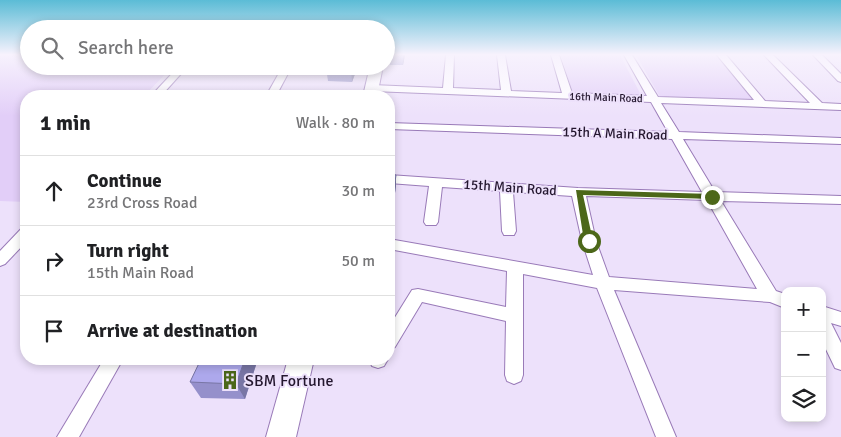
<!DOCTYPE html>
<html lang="en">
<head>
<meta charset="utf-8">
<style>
  :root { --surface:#fff; --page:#f6f6f6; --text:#202124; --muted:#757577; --line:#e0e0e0 }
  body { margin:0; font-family:Signika,sans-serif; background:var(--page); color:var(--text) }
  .controls { position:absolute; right:15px; bottom:15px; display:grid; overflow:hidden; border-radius:10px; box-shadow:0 2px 8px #0003 }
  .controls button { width:45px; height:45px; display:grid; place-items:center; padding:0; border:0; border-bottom:1px solid var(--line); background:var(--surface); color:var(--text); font:25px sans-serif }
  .stop { position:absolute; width:15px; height:15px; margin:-11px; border:4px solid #4c6719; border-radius:50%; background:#fff }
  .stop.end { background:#4c6719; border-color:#fff; box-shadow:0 1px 5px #0008 }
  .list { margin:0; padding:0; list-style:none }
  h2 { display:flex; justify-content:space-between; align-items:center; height:65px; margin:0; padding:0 20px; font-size:21px }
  h2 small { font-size:16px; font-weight:400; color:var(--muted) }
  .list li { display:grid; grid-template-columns:32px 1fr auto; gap:15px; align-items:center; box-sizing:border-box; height:70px; padding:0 20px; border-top:1px solid var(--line) }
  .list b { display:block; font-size:19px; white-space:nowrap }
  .list p { margin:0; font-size:16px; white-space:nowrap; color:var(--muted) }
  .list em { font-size:16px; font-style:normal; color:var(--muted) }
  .icon { flex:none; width:28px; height:28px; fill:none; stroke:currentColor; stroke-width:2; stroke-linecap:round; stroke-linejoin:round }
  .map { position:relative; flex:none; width:841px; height:437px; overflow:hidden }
  .search { position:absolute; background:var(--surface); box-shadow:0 2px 8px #0003; left:20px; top:20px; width:375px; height:55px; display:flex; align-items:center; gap:12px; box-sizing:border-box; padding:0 18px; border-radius:28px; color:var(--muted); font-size:19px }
  .panel { position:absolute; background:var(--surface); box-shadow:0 2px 8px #0003; left:20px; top:90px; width:375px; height:275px; border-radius:20px }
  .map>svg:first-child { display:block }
  .green { fill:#e2cef8 }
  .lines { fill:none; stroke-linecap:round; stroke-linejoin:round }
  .street-casing { stroke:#997ab8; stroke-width:2 }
  .secondary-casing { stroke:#997ab8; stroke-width:2 }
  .street { fill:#fff; fill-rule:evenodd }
  .secondary { fill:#fff; fill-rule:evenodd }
  .wall { fill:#9590cb }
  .shaded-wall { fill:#7976a5 }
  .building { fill:#ada8ec; stroke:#7976a5 }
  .route { fill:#4c6719 }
  .labels { text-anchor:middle; stroke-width:4; stroke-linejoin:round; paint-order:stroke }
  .far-street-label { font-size:11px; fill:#24172f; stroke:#ede1fb }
  .street-label { font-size:14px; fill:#24172f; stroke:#ede1fb }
  .near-poi-label { font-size:16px; fill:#24172f; stroke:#ede1fb; text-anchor:start }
</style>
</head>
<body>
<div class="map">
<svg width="841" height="437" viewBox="0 0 841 437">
  <rect width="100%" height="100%" fill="#ede1fb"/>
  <!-- green -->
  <g class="green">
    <polygon points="0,55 29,55 29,66 173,66 144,96 26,96 26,202 0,201"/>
    <polygon points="561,55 620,55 641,95 572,92"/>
    <polygon points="636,55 716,55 756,101 660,97"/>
  </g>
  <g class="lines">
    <!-- street casing -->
    <g class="street-casing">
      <g id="street">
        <path d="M446,55H454L453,88L501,90L497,55H505L511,91L562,93L551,55H559L572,93L647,96L624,55H632L658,97L754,100L717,55H726L765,101L810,103L764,55H773L822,103L841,104V110L661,103L679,132L841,138V144L683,139L715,192L841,196V204L721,201L776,291L785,294V308L770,302L614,290L676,437H656L597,288L523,274V375L521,381L514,384L507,381L505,375L506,321L422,302L395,347L389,350V327L412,290L418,289L506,307L507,271L389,249V239L593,275L582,241L572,196L513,192L516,231L514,235H504L502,231L500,191L442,187L438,222L436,225H426L424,222L429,186L389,183V175L578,188L702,192L672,139L389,129V123L668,132L651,102L372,91L367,88L372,85L443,88ZM586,196L707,200L757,289L609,277L596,241Z"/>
        <polygon points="813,55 822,55 841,74 841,82 838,81"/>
        <polygon points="179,66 188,66 161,96 151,96"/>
        <polygon points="283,66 292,66 276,96 266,96"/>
        <polygon points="26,228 26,242 5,264 0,266 0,251 21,229"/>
        <polygon points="822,306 841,312 841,326 831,323 841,343 841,370 835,368 822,341"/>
        <polygon points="104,359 123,359 79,437 57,437"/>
        <polygon points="369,359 388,359 384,366 378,368 372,366"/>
      </g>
    </g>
    <!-- secondary casing -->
    <g class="secondary-casing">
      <g id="secondary">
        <polygon points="370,66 383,66 377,96 363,96"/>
        <polygon points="288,359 314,359 296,437 266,437"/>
      </g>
    </g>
    <!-- street -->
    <use href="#street" class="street"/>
    <!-- secondary -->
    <use href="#secondary" class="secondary"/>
  </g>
  <!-- wall -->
  <g class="wall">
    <polygon points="389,55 405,55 403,65 390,65"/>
    <polygon points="358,66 352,82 328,81 326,68"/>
    <polygon points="389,174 396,186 393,207 389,207"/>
    <polygon points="201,359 256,359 257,362 245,399 201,398 190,382"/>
  </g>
  <!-- shaded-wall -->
  <g class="shaded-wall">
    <polygon points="403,55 405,55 403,65"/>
    <polygon points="352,66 358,66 352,82 351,69"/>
    <polygon points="396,175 396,186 393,207 393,196"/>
    <polygon points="245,359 256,359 257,362 245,399 236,384"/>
  </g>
  <!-- building -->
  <g class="building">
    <polygon points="327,66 352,66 351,69 326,68"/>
    <polygon points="389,174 396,175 393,196 389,196"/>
    <polygon points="201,359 245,359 236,384 190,382"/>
  </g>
  <!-- sky -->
  <linearGradient id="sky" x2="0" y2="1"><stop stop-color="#5bbcd6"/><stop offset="0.47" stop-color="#f7f2fd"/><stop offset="1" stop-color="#f7f2fd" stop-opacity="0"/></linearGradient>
  <rect width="841" height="116" fill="url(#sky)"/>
  <!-- route -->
  <polygon class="route" points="576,190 712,194 716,197 712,199 583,195 593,241 589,244 584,241"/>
  <!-- icons -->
  <defs>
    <g id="building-bare" transform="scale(1.5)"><path d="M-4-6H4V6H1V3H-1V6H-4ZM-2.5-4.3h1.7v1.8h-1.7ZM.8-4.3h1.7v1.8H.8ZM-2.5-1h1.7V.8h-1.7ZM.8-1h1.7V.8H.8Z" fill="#4c6719" stroke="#ede1fb" stroke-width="2.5" paint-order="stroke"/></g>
  </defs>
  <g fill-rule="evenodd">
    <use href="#building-bare" x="230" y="380"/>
  </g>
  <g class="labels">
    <!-- far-street labels -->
    <g class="far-street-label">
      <text transform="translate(606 97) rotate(2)" y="4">16th Main Road</text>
    </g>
    <!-- street labels -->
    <g class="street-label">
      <text transform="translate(615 133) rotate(2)" y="5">15th A Main Road</text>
      <text transform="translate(510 187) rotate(4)" y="5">15th Main Road</text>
    </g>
    <!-- near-poi labels -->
    <g class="near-poi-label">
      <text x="245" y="386">SBM Fortune</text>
    </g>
  </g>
</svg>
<div class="controls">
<button>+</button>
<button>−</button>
<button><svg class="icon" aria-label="layers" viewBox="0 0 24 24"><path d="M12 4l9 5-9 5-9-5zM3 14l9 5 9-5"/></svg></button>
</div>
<div class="stop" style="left:589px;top:241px"></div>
<div class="stop end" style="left:712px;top:197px"></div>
<div class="search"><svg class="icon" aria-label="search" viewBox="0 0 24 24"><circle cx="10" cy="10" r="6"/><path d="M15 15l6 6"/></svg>Search here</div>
<section class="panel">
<h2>1 min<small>Walk · 80 m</small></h2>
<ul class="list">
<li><svg class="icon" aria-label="ahead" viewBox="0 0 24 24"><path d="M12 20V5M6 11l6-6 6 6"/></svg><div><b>Continue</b><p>23rd Cross Road</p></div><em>30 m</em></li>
<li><svg class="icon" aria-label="right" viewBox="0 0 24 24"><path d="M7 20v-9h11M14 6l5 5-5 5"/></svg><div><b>Turn right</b><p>15th Main Road</p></div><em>50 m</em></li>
<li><svg class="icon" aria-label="arrive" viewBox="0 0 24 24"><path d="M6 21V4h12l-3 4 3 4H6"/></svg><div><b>Arrive at destination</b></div></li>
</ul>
</section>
</div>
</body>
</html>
